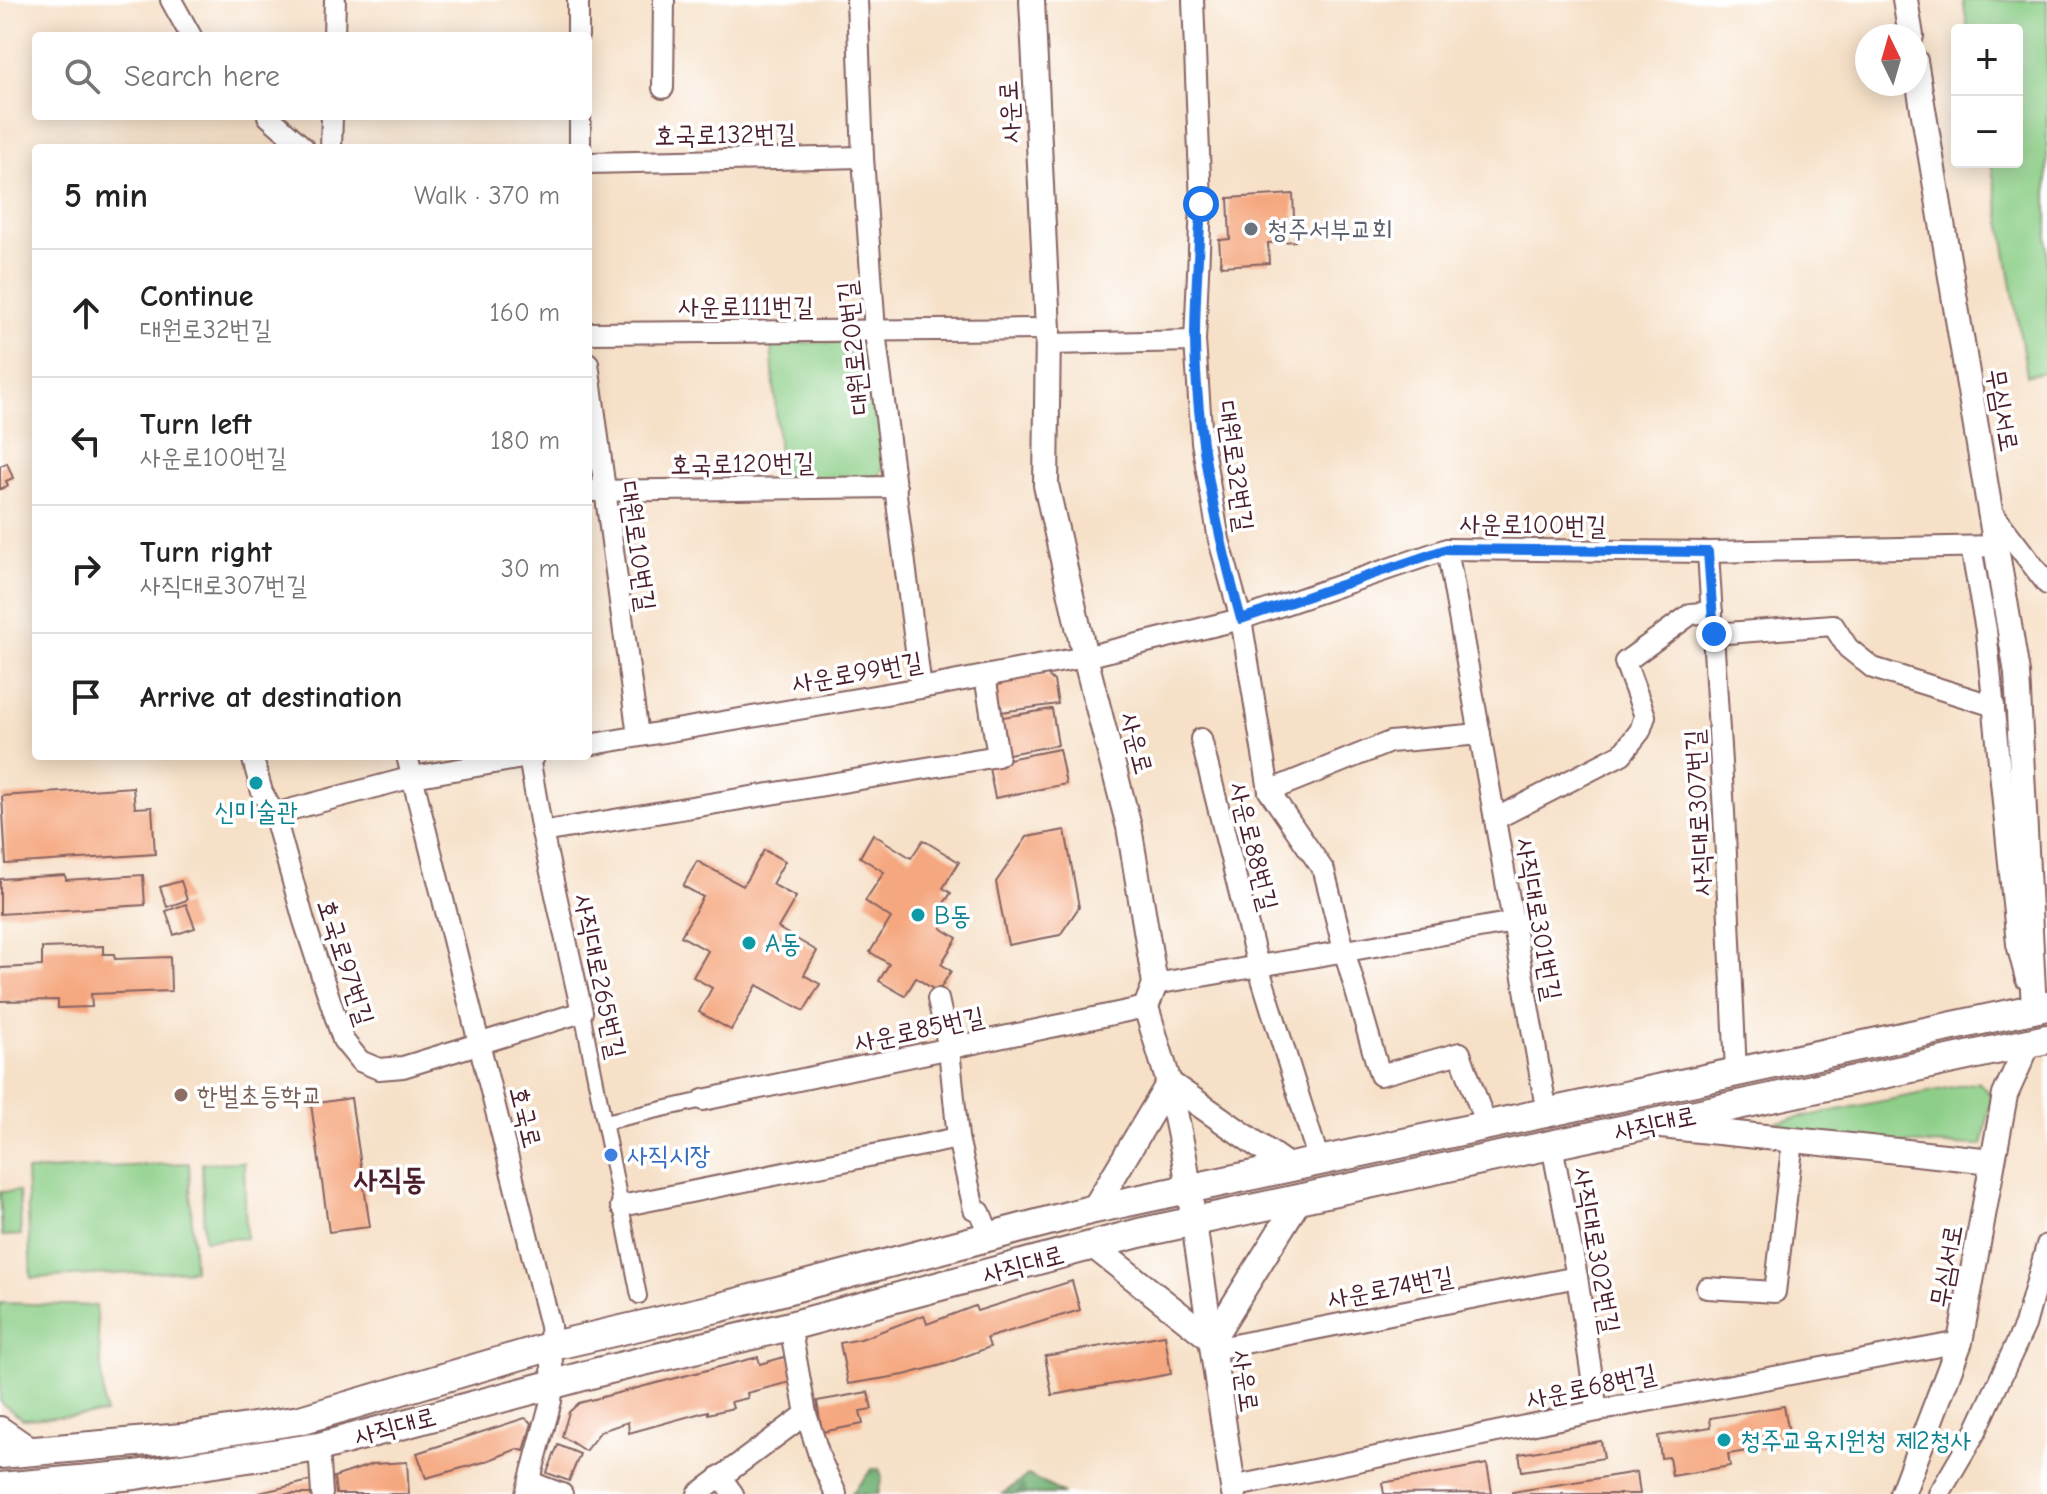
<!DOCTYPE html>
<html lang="en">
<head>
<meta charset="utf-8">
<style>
  :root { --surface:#fff; --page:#f6f6f6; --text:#222; --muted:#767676; --line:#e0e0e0 }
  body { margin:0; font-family:"Comic Neue","Poor Story",sans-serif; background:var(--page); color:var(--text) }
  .controls { position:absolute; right:24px; top:24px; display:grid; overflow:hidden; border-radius:8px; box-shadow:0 4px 20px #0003 }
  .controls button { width:72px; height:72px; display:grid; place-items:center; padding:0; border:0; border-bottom:2px solid var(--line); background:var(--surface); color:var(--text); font:40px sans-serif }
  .compass { position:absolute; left:1855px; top:24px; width:72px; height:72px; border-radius:50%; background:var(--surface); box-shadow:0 4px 20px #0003; rotate:355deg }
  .stop { position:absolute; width:24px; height:24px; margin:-18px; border:6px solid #1a73e8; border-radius:50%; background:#fff }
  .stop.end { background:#1a73e8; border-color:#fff; box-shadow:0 2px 8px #0008 }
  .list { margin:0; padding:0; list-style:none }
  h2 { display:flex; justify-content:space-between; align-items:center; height:104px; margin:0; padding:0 32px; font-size:34px }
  h2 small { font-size:26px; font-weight:400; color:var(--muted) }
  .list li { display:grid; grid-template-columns:52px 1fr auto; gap:24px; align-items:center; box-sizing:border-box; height:128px; padding:0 32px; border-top:2px solid var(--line) }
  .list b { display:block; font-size:30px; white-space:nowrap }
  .list p { margin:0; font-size:26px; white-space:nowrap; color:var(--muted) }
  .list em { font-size:26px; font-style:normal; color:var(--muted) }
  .icon { flex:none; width:44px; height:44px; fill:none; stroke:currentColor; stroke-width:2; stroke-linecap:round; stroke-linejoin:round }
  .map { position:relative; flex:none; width:2047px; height:1494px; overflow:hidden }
  .search { position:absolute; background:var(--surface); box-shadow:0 4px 20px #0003; left:32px; top:32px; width:560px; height:88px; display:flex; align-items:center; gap:20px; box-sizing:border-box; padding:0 28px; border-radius:8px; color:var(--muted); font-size:30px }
  .panel { position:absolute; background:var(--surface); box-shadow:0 4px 20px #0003; left:32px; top:144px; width:560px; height:616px; border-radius:8px }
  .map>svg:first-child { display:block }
  .green { fill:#8dcf88; stroke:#6c775a; stroke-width:2 }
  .forest { fill:url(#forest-firs); stroke:#5e6850; stroke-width:2 }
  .building { fill:#f5a77f }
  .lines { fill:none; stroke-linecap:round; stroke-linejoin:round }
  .pedestrian-casing { stroke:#866362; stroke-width:18 }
  .minor-casing { stroke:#866362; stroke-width:24 }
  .tertiary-casing { stroke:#866362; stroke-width:28 }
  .secondary-casing { stroke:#866362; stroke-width:32 }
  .pedestrian { stroke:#fff; stroke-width:14 }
  .minor { stroke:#fff; stroke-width:20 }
  .tertiary { stroke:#fff; stroke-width:24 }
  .secondary { stroke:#fff; stroke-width:28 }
  .route { stroke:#1a73e8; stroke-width:10 }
  .worship-dot { fill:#6b7280; stroke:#fff; stroke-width:3 }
  .culture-dot { fill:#0f9aa8; stroke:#fff; stroke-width:3 }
  .education-dot { fill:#8d6e63; stroke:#fff; stroke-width:3 }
  .shop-dot { fill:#3f7fe0; stroke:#fff; stroke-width:3 }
  .labels { text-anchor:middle; stroke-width:7; stroke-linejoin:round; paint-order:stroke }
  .street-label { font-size:26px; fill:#4a1f2b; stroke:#fff }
  .worship-label { font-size:26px; fill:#5b616d; stroke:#fff; text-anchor:start }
  .culture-label { font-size:26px; fill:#0d838f; stroke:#fff; text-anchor:start }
  .education-label { font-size:26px; fill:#785e54; stroke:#fff; text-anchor:start }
  .shop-label { font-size:26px; fill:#366cbe; stroke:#fff; text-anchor:start }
  .quarter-label { font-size:30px; font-weight:bold; fill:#4a1f2b; stroke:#fff }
</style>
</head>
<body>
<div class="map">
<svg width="2047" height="1494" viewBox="0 0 2047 1494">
  <defs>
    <pattern id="forest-firs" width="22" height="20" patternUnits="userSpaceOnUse" patternTransform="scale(2)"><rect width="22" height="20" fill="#72b274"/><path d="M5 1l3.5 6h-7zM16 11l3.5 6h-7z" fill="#60905f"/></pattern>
  </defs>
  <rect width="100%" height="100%" fill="#fff"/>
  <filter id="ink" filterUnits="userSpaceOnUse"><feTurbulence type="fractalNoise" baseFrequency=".0125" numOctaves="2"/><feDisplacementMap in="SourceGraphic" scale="16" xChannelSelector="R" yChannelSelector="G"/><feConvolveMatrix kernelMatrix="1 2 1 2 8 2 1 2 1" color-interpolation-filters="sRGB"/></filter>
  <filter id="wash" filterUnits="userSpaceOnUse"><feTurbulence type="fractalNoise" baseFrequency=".006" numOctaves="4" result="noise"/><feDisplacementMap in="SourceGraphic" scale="32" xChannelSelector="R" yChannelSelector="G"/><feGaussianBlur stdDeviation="1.8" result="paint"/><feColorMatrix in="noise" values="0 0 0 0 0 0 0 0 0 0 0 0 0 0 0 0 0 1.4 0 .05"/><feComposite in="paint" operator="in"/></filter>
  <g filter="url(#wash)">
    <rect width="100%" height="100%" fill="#f6e0c7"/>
    <!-- green -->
    <g class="green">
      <polygon points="1963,0 2047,0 2047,372 2027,375 1991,162 2017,162 2017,30 1968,30"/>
      <polygon points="859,342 870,353 885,463 877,480 781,484 771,343"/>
      <polygon points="1978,1082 1992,1096 1982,1146 1808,1140 1742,1129"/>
      <polygon points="244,1162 246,1238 204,1240 202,1163"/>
      <polygon points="189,1163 194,1270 31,1278 26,1171"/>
      <polygon points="19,1191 21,1235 2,1236 0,1192"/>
      <polygon points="0,1303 96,1306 105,1414 23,1419 2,1404 0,1401"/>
    </g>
    <!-- forest -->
    <g class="forest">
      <polygon points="872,1469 879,1469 882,1476 878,1494 851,1494"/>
      <polygon points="1028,1475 1064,1494 1003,1494"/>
    </g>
    <g id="blocks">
      <!-- building -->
      <g class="building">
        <polygon points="1293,194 1295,241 1268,243 1269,263 1221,266 1219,240 1230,239 1228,198"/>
        <polygon points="7,463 13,478 6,481 8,486 0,489 0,466"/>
        <polygon points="1046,674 1054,681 1058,704 994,713 989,682"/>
        <polygon points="1052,709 1058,745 1003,755 997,718"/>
        <polygon points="1059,749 1066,784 995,798 988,763"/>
        <polygon points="133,787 135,808 152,807 155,854 6,864 2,796"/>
        <polygon points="1065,830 1079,907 1060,935 1008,945 996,882 1027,837"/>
        <polygon points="873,834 911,858 923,840 959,862 943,888 951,893 942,906 951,912 941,928 957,938 941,964 951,971 938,992 916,978 905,996 879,981 889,964 870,952 891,918 865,901 884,872 860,857"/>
        <polygon points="764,850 785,861 772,884 796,897 778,928 817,951 804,975 820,984 804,1011 757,985 731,1030 699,1012 712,988 693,977 708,951 681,936 703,897 683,886 697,861 743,886"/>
        <polygon points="65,875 66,880 143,875 145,905 0,914 0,879"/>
        <polygon points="181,881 187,900 167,907 160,887"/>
        <polygon points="186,904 195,928 174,935 166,911"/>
        <polygon points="103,946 103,954 114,954 115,959 170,957 171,991 91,994 92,1007 58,1008 58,1000 0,1001 0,968 42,966 42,948"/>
        <polygon points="351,1098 370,1227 329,1232 311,1104"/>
        <polygon points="1072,1281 1080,1310 987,1338 990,1347 942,1365 904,1375 848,1384 840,1343 861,1339 924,1315 927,1324 975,1306 977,1311"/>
        <polygon points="1165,1335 1171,1374 1052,1395 1045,1356"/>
        <polygon points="791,1355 798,1380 747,1393 748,1398 731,1402 733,1408 708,1414 708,1411 629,1433 628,1422 601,1431 585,1451 562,1436 569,1412 579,1403 758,1357 760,1364"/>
        <polygon points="868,1392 872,1409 860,1411 863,1424 822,1432 817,1401"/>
        <polygon points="1784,1406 1791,1444 1728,1454 1730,1466 1672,1476 1669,1457 1661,1458 1658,1436 1711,1427 1710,1418"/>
        <polygon points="525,1418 532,1423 524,1451 517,1449 484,1462 426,1478 417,1453"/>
        <polygon points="1601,1441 1604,1458 1522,1471 1519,1454"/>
        <polygon points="558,1445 580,1454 569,1481 547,1473"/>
        <polygon points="407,1462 409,1494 336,1494 334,1477 373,1464"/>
        <polygon points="1487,1464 1492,1493 1384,1494 1382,1483"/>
        <polygon points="1637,1472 1640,1494 1512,1494 1512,1492"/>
        <polygon points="314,1480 314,1494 259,1494 259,1493"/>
      </g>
    </g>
  </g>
  <g filter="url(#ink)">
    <use href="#blocks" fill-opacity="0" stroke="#866362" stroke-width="2"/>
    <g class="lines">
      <!-- pedestrian casing -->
      <g class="pedestrian-casing">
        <g id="pedestrian">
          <polyline points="582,1012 639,1296"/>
          <polyline points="605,1122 703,1100"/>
        </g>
      </g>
      <!-- minor casing -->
      <g class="minor-casing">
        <g id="minor">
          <polyline points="171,0 191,36"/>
          <polyline points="578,0 578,36"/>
          <polyline points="857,0 863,157 875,332 921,688"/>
          <polyline points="1193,0 1201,204 1195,341 1202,442 1219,540 1241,619 1269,791 1324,871 1344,950 1380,1075 1460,1053 1486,1125"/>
          <polyline points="334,36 335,0"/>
          <polyline points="663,88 664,0"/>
          <polyline points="268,116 304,148"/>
          <polyline points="580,116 580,148"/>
          <polyline points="331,148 332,116"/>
          <polyline points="588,163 863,157"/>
          <polyline points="588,333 1048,329"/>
          <polyline points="1048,344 1195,341"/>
          <polyline points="588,363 638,736"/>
          <polyline points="588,491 896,487"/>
          <polyline points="1991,511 2047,584"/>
          <polyline points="1971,547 1986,630 2017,944 2026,979"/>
          <polyline points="1447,549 1547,1113"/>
          <polyline points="1708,552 1724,812 1736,1072"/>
          <polyline points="1714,634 1833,625 1848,648 1873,668 1994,706"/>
          <polyline points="1201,739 1258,966 1319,1161"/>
          <polyline points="588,745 921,688 1085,657 1241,619 1447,549 1708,552 1996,546"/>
          <polyline points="252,756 262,792 274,814 304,921 343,1040 360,1061 379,1069 403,1067 582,1012 542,832 529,757"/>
          <polyline points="407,756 550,1326 553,1384 551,1401 526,1494"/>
          <polyline points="1269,791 1390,742 1480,734"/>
          <polyline points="274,814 413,777 534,756"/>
          <polyline points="1495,819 1622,754 1640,731 1645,716 1625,662 1691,614 1712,612"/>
          <polyline points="542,832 998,756 985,676"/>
          <polyline points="1155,984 1514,922"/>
          <polyline points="938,999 949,1049 958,1138 974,1209 980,1212 989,1235"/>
          <polyline points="703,1100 1146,1007"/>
          <polyline points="1552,1145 1577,1277 1597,1411"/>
          <polyline points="621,1206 958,1138"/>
          <polyline points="1707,1288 1775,1292 1793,1140"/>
          <polyline points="1214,1349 1577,1277"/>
          <polyline points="806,1414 821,1461 836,1494"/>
          <polyline points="319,1447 322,1494"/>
          <polyline points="720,1476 733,1494"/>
          <polyline points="530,1482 562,1494"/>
          <polyline points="1232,1487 1631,1404 1960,1342"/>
          <polyline points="698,1494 806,1414 790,1326"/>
          <polyline points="1939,1494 1976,1431 2025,1325 2047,1245"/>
        </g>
      </g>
      <!-- tertiary casing -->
      <g class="tertiary-casing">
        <g id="tertiary">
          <polyline points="1032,0 1048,329 1046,485 1085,657 1129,827 1155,984 1146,1007 1169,1083 1184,1156 1234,1494"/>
          <polyline points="1905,0 1911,36"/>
          <polyline points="1915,61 2017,673 2034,1009"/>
          <polyline points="1169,1083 1289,1167"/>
          <polyline points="1661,1126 1992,1161"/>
          <polyline points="1094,1209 1169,1083"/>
          <polyline points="1092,1245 1212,1340"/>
          <polyline points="1212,1340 1299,1200"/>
          <polyline points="0,1429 32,1451"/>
          <polyline points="1902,1494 1960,1342 2005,1095 2028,1044"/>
        </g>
      </g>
      <!-- secondary casing -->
      <g class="secondary-casing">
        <g id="secondary">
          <polyline points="0,1454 182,1438 300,1420 552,1346 721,1307 1094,1209 2047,1006"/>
          <polyline points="0,1487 135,1475 319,1447 602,1371 790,1326 1139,1233 2047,1039"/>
        </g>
      </g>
      <!-- pedestrian -->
      <use href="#pedestrian" class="pedestrian"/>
      <!-- minor -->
      <use href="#minor" class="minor"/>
      <!-- tertiary -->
      <use href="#tertiary" class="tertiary"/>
      <!-- secondary -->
      <use href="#secondary" class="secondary"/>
    </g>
  </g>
  <g class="lines" filter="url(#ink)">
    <!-- route -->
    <path class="route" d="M1201,204C1199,249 1195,295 1195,340C1196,435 1216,528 1241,619L1447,549L1708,552L1714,634"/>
  </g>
  <!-- markers -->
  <circle class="worship-dot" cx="1251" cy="229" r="8"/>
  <g class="culture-dot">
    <circle cx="256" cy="783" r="8"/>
    <circle cx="918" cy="915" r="8"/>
    <circle cx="749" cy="943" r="8"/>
    <circle cx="1724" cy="1440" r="8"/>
  </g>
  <circle class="education-dot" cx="181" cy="1095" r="8"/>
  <circle class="shop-dot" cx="611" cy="1155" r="8"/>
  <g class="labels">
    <!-- street labels -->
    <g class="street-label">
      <text transform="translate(1009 112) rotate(-93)" y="9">사운로</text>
      <text transform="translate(725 134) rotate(-1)" y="9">호국로132번길</text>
      <text x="746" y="315">사운로111번길</text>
      <text transform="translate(853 348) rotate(-96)" y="9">대원로20번길</text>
      <text transform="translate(2003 410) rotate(80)" y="9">무심서로</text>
      <text transform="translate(742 463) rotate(-1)" y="9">호국로120번길</text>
      <text transform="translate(1236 466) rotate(82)" y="9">대원로32번길</text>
      <text transform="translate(1533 524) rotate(1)" y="9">사운로100번길</text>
      <text transform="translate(638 546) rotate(82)" y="9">대원로10번길</text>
      <text transform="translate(857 672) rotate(-10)" y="9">사운로99번길</text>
      <text transform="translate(1137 743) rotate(75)" y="9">사운로</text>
      <text transform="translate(1698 813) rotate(-93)" y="9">사직대로307번길</text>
      <text transform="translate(1254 846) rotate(76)" y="9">사운로88번길</text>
      <text transform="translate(1539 919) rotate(80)" y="9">사직대로301번길</text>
      <text transform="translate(346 962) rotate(72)" y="9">호국로97번길</text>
      <text transform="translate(600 976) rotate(78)" y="9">사직대로265번길</text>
      <text transform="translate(919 1029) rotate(-12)" y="9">사운로85번길</text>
      <text transform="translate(526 1117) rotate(76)" y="9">호국로</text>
      <text transform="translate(1655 1123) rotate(-12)" y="9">사직대로</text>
      <text transform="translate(1597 1250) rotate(80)" y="9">사직대로302번길</text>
      <text transform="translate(1023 1264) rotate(-15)" y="9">사직대로</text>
      <text transform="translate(1946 1266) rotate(-80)" y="9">무심서로</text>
      <text transform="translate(1390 1287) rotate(-11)" y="9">사운로74번길</text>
      <text transform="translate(1246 1381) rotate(82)" y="9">사운로</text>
      <text transform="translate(1591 1386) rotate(-12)" y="9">사운로68번길</text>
      <text transform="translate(395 1426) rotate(-15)" y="9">사직대로</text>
    </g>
    <!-- worship labels -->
    <g class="worship-label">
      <text x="1267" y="238">청주서부교회</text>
    </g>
    <!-- culture labels -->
    <g class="culture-label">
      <text x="256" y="820" text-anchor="middle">신미술관</text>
      <text x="934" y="924">B동</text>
      <text x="765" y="952">A동</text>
      <text x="1740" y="1449">청주교육지원청 제2청사</text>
    </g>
    <!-- education labels -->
    <g class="education-label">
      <text x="197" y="1104">한벌초등학교</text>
    </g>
    <!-- shop labels -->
    <g class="shop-label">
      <text x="627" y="1164">사직시장</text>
    </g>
    <!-- quarter labels -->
    <g class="quarter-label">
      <text x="390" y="1189">사직동</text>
    </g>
  </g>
</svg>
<div class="controls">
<button>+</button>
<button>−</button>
</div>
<svg class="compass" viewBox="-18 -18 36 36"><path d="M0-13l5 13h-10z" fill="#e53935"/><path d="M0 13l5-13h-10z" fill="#767676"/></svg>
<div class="stop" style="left:1201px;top:204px"></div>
<div class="stop end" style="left:1714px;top:634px"></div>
<div class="search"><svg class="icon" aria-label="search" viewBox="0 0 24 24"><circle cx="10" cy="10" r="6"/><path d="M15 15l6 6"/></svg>Search here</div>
<section class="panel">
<h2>5 min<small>Walk · 370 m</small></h2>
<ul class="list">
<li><svg class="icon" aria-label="ahead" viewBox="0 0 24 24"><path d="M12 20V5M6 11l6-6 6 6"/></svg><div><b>Continue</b><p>대원로32번길</p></div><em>160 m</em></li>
<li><svg class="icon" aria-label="left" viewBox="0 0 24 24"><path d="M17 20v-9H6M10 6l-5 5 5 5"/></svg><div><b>Turn left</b><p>사운로100번길</p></div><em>180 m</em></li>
<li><svg class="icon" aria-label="right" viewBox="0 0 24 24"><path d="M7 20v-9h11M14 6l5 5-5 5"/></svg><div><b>Turn right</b><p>사직대로307번길</p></div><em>30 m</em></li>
<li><svg class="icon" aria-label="arrive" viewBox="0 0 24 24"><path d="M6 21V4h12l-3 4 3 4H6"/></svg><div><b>Arrive at destination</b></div></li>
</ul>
</section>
</div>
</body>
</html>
